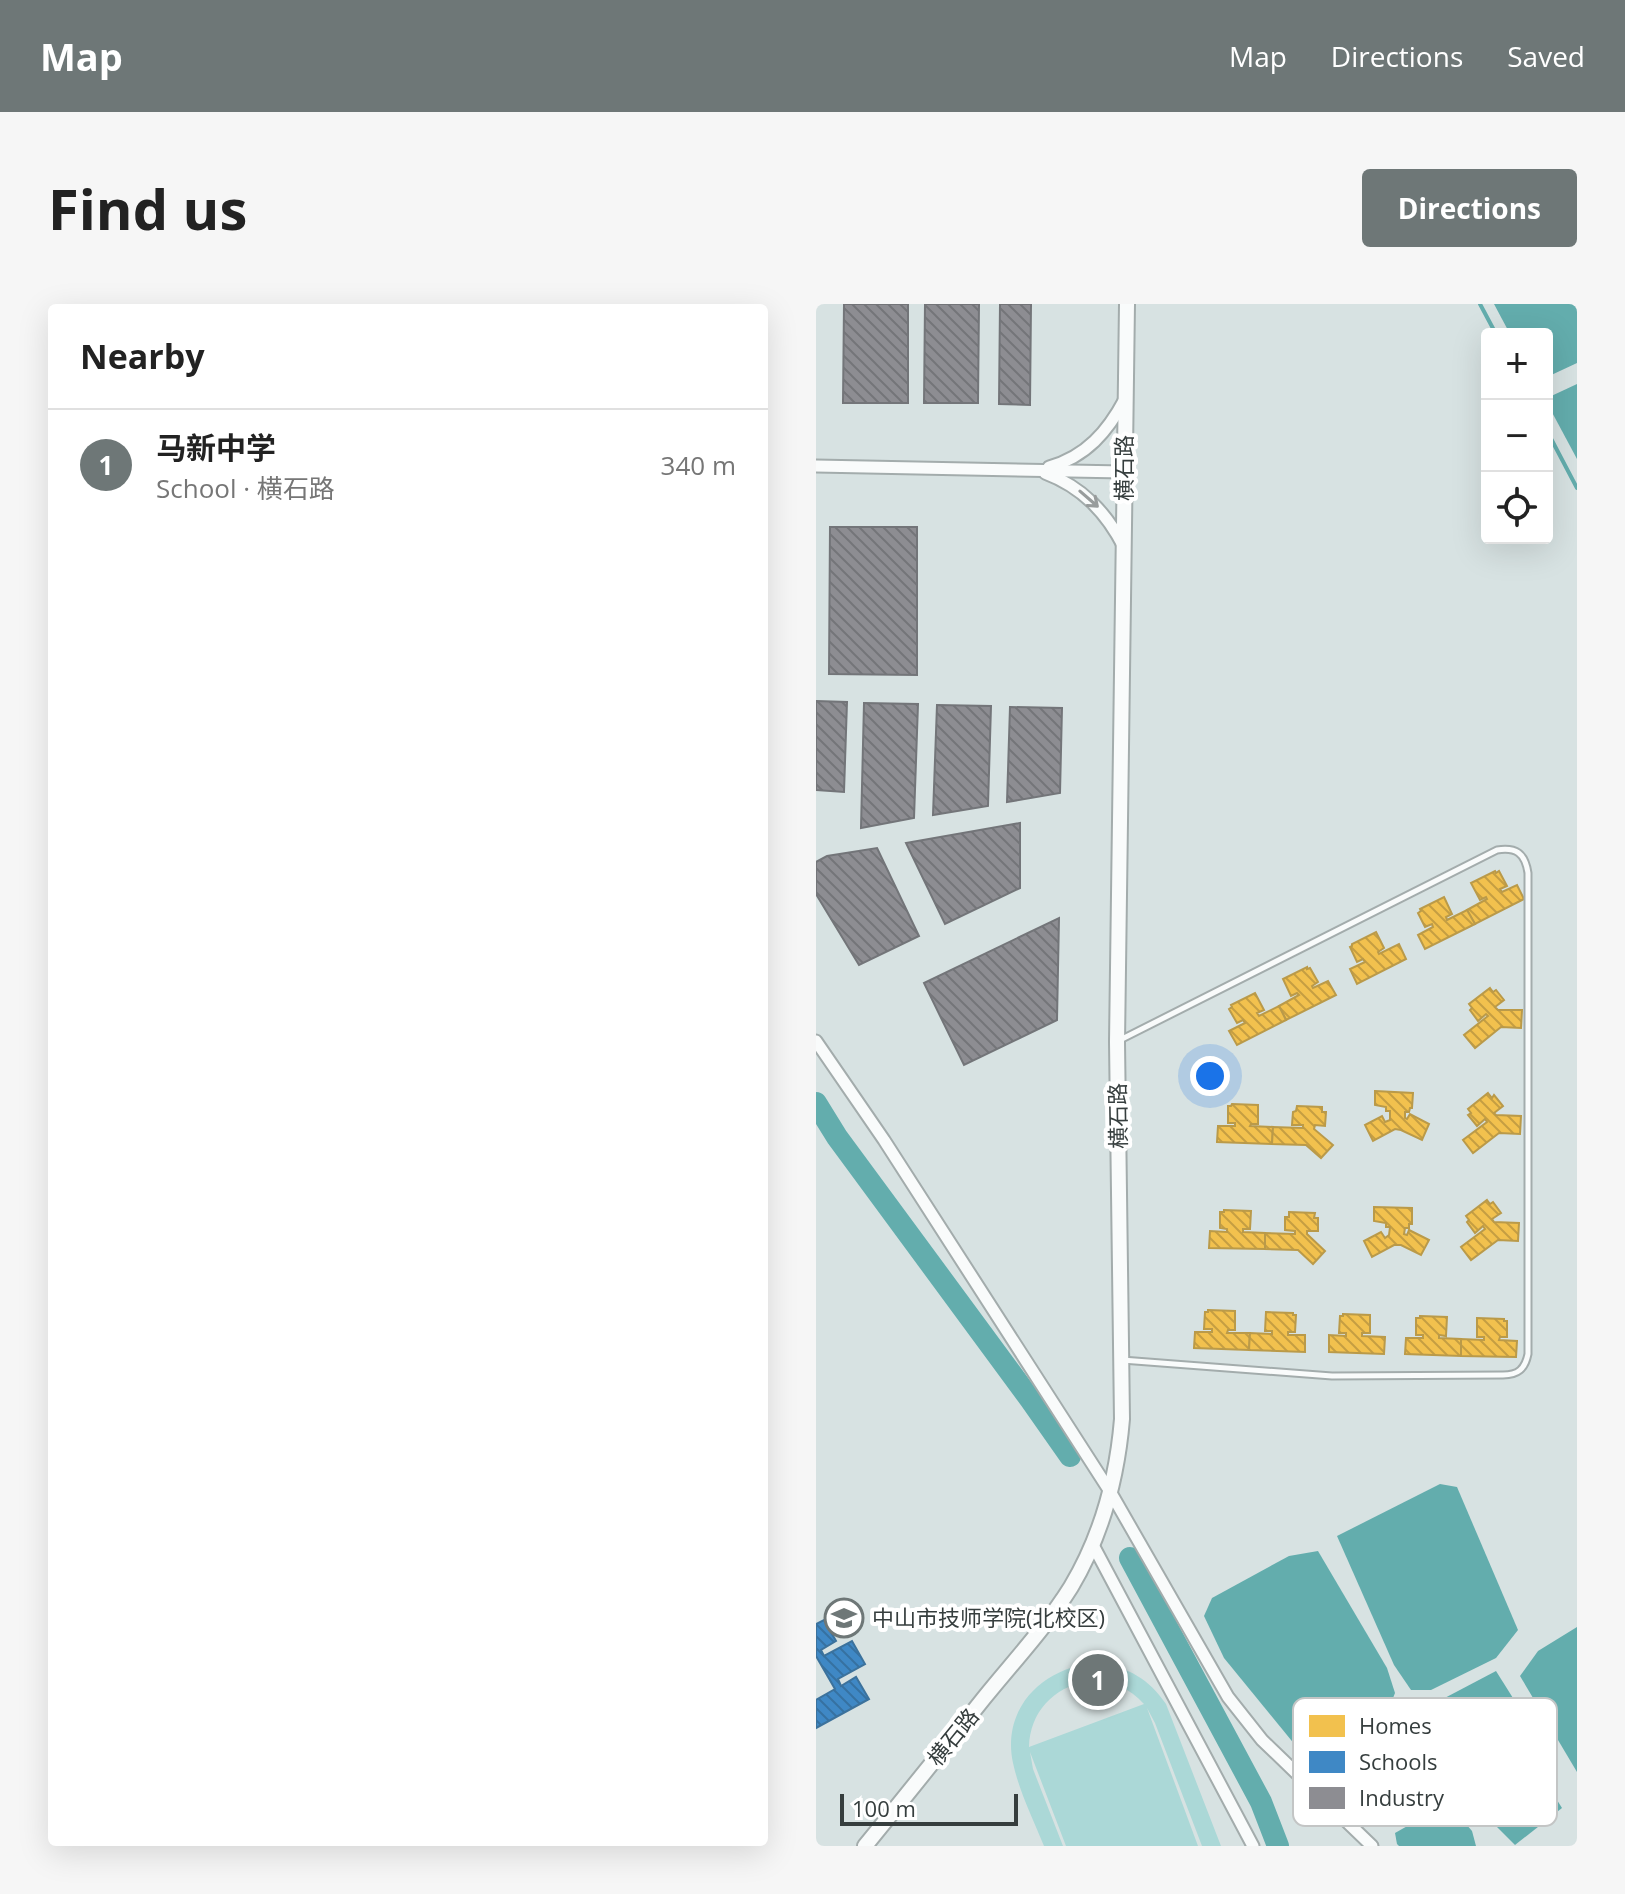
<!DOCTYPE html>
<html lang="en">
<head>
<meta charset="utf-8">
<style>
  :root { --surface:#fff; --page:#f6f6f6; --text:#222; --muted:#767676; --line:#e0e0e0; --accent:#6e7777 }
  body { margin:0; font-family:"Open Sans","Noto Sans SC",sans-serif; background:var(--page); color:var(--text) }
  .controls { position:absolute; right:24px; top:24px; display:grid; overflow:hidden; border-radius:8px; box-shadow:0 8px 32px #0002 }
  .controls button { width:72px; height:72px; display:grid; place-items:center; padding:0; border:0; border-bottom:2px solid var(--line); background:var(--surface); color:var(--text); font:40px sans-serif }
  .scale { position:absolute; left:24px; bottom:20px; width:178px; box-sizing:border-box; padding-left:8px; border:4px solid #363e3e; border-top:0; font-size:22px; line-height:28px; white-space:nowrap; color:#363e3e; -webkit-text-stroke:6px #fff; paint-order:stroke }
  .you { position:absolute; left:394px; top:772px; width:28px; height:28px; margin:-20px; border:6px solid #fff; border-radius:50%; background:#1a73e8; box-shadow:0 0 0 12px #1a73e833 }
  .badge { display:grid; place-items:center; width:52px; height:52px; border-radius:50%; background:var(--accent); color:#fff; font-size:26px; font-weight:700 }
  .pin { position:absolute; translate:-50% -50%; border:4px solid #fff; box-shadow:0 2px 8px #0006 }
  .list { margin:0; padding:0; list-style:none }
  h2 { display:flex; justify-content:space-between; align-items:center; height:104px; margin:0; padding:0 32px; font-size:34px }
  h2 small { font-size:26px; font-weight:400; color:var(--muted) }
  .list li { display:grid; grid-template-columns:52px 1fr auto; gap:24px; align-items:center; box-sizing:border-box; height:112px; padding:0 32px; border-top:2px solid var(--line) }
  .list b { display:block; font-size:30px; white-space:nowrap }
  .list p { margin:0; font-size:26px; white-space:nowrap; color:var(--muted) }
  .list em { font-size:26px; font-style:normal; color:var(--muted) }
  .icon { flex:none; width:44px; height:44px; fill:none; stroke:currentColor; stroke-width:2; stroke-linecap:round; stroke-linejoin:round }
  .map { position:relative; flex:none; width:761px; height:1542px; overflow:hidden; border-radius:8px }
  header { display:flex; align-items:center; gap:48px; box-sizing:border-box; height:112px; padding:0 40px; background:var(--accent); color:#fff }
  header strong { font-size:38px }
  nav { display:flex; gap:44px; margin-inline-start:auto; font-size:28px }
  .intro { display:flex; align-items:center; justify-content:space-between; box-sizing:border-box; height:192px; padding:0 48px }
  h1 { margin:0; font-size:56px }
  .button { padding:20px 36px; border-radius:8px; background:var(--accent); color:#fff; font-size:28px; font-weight:700 }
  main { display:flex; gap:48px; padding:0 48px }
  aside { flex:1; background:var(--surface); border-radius:8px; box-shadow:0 8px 32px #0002 }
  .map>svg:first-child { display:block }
  .grass { fill:#abd8d7; fill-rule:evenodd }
  .water { fill:#63adad }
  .homes { fill:url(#homes-back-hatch); stroke:#ba9a49; stroke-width:2 }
  .schools { fill:url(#schools-back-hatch); stroke:#3c729c; stroke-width:2 }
  .industry { fill:url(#industry-back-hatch); stroke:#737579; stroke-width:2 }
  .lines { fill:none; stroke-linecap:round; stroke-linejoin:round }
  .stream { stroke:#63adad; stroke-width:4 }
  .river { stroke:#63adad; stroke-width:22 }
  .lane-casing { stroke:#a3acac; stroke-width:9 }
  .street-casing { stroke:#a3acac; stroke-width:15 }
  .secondary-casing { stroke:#a3acac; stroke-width:18 }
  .lane { stroke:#f9fbfb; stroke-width:5 }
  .street { stroke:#f9fbfb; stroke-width:11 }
  .secondary { stroke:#f9fbfb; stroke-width:14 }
  .oneway { stroke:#989c9c }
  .labels { text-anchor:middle; stroke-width:8; stroke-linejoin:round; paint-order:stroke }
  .street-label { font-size:22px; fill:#363e3e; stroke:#fff }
  .poi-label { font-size:22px; fill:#363e3e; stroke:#fff; text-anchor:start }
  .key { fill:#fff; stroke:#c3c5c5; stroke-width:2 }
  .key-label { font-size:22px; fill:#363e3e }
</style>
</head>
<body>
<header>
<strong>Map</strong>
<nav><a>Map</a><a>Directions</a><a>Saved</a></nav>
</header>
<div class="intro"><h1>Find us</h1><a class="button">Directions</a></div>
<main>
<aside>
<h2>Nearby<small></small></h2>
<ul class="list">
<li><span class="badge">1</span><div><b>马新中学</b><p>School · 横石路</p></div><em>340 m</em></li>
</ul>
</aside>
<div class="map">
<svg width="761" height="1542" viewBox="0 0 761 1542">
  <defs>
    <pattern id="homes-back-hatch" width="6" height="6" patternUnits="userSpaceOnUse" patternTransform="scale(2)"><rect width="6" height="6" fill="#f2c14e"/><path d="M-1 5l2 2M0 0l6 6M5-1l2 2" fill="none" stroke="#c59e42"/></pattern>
    <pattern id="schools-back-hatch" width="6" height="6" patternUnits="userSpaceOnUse" patternTransform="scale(2)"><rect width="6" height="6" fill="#3f88c5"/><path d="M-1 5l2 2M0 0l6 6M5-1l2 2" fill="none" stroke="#3671a1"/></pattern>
    <pattern id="industry-back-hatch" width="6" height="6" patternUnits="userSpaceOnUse" patternTransform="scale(2)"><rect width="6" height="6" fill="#8d8d92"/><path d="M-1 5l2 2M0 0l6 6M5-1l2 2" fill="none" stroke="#747579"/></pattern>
  </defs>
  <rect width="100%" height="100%" fill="#d7e2e2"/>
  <!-- grass -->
  <path class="grass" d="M283,1359C312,1363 333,1375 350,1400L405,1542H386L339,1419L331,1404L382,1542H250L214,1448L217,1465L247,1542H228C217,1515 203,1487 197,1459C185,1403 229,1361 283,1359ZM271,1377C294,1376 313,1383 328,1400L213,1443C214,1408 237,1384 271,1377Z"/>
  <!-- water -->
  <g class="water">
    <polygon points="678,0 761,0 761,59 731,73 731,30 694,30"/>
    <polygon points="761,80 761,155 731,99 731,94"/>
    <polygon points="624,1180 641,1183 702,1326 680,1354 615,1386 595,1386 578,1361 521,1232"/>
    <polygon points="502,1247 571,1364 579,1389 570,1412 502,1452 484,1447 408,1354 388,1312 396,1294 473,1252"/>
    <polygon points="761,1323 761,1468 704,1372 722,1347"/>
    <polygon points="680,1367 707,1410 703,1426 559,1507 541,1505 515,1479 523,1460 585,1417"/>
    <polygon points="719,1461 746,1504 699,1541 669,1511 660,1483"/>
    <polygon points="632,1499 656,1527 660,1542 583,1542 581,1540 579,1529"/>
  </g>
  <!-- homes -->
  <g class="homes">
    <polygon points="679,567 680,569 683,567 691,582 684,585 686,588 701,581 708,595 659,620 651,606 671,595 670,593 664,596 655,579"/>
    <polygon points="628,593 636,610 630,613 631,616 651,606 659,620 609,645 602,631 617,623 616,620 609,623 602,609 605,607 604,605"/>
    <polygon points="560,628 568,644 562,648 563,650 583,640 590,655 541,680 534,665 549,658 547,655 541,658 534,643 536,642 536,640"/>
    <polygon points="491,663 491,665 494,664 502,678 496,682 497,684 512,677 520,691 470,716 463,702 483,691 481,689 475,692 467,675"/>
    <polygon points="674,684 677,688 680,686 688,696 679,703 682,706 706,706 705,724 685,723 659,744 648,731 672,712 670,710 662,717 654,706 656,704 653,700"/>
    <polygon points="439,689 448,706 441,709 443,712 463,702 470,716 421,741 413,727 429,719 427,716 421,719 413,705 416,703 415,701"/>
    <polygon points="559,787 597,789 596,804 594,804 593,808 589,808 589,814 591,815 594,810 613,820 606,836 585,826 579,825 557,837 549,821 566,812 569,818 574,816 574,807 570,807 570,803 559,801"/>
    <polygon points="672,789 676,794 678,791 687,802 678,809 680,811 705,812 704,830 683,829 657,849 647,836 671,818 669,815 661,822 652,811 655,809 652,805"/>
    <polygon points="416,800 442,801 442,820 435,820 434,822 457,823 456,840 401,838 402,822 419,822 419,819 412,819 412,802 415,802"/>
    <polygon points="481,802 506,803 506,808 510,808 509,822 499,821 498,825 517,841 505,854 490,841 456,840 457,823 487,824 487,821 476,821 477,808 480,807"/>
    <polygon points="671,896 674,900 677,898 685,909 676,915 678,918 703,919 702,937 682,936 655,956 645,943 669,925 667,922 659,929 651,918 653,916 650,912"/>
    <polygon points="558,903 596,904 596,920 593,920 593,924 589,924 588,930 591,931 593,926 613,936 605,951 585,941 578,941 556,953 548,937 565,928 569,934 573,931 574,923 570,923 570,919 558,917"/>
    <polygon points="408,906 435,907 434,925 427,925 427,928 449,929 449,945 393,944 394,927 411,928 411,925 404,924 404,908 408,908"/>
    <polygon points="473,908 499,909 498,914 502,914 502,927 491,927 491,930 509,947 497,960 482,946 449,945 449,929 479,930 479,927 469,926 469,913 473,913"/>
    <polygon points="392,1006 419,1007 419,1026 412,1026 411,1029 434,1029 433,1046 378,1044 379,1028 396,1028 396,1025 388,1025 389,1008 392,1008"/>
    <polygon points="450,1008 477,1009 477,1011 480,1011 479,1028 472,1028 472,1031 489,1031 489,1048 433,1046 434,1029 456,1030 456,1027 449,1027"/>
    <polygon points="527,1010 554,1011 554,1029 546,1029 546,1032 569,1033 568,1050 513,1048 513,1031 530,1032 530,1029 523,1029 524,1012 527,1012"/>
    <polygon points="604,1012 631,1013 630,1032 623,1031 623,1034 645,1035 645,1052 589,1050 590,1034 607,1034 607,1031 600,1031 600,1014 604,1014"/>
    <polygon points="661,1014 688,1015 688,1017 691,1017 691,1033 684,1033 683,1036 701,1037 700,1053 645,1052 645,1035 668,1036 668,1033 661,1033"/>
  </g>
  <!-- schools -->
  <polygon class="schools" points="8,1316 20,1337 5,1346 8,1352 36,1337 49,1360 22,1375 25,1382 40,1373 53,1395 0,1424 0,1396 19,1385 0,1352 0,1320"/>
  <!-- industry -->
  <g class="industry">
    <polygon points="28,0 92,0 92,99 27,99"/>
    <polygon points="109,0 163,0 162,99 108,99"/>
    <polygon points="184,0 215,0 214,101 183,100"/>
    <polygon points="14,223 101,223 101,371 13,370"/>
    <polygon points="0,397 31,398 28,488 0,486"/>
    <polygon points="48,399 102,400 98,514 45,524"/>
    <polygon points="121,401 175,402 172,502 117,511"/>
    <polygon points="194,403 246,404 244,489 191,498"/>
    <polygon points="204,519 204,584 129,620 90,539"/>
    <polygon points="61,544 103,632 43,661 0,590 0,558 11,552"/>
    <polygon points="243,614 241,716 148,761 108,679"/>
  </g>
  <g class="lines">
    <!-- stream -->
    <g class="stream">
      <polyline points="664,0 680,30"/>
      <polyline points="731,127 761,184"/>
    </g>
    <!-- river -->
    <g class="river">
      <polyline points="0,799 21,833 214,1095 254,1152"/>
      <polyline points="314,1254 445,1498 462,1542"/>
    </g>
    <!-- lane casing -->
    <g class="lane-casing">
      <path id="lane" d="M302,737L681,546C700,543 709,549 712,569V1050C709,1065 702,1071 687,1071L516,1072L306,1056"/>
    </g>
    <!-- street casing -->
    <g class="street-casing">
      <g id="street">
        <polyline points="0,162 308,168"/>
        <path d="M233,163C270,153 292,127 309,95"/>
        <path d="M229,169C266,183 290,208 308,243"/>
        <polyline points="0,737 68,836 295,1189 412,1393 446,1436 556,1542"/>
        <polyline points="277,1241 437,1542"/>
      </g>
    </g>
    <!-- secondary casing -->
    <g class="secondary-casing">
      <path id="secondary" d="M49,1542C89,1493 129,1443 168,1394C197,1358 230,1323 255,1283C286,1231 301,1175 306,1115L301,738L311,0"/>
    </g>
    <!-- lane -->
    <use href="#lane" class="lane"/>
    <!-- street -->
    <use href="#street" class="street"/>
    <!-- secondary -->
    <use href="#secondary" class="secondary"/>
  </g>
  <!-- one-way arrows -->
  <defs><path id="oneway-shaft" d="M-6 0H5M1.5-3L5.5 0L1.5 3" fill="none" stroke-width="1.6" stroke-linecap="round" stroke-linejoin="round" transform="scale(2)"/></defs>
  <use class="oneway" href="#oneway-shaft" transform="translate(273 195) rotate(41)"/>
  <!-- icons -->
  <defs>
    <g id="university-ring" transform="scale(2)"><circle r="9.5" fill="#fff" stroke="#6e7777" stroke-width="1.5"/><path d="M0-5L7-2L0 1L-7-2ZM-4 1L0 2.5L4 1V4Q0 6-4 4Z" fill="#6e7777"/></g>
  </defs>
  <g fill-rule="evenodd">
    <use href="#university-ring" x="28" y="1314"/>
  </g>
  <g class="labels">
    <!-- street labels -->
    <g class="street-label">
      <text transform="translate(308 164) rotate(-90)" y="8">横石路</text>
      <text transform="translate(302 812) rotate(-91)" y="8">横石路</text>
      <text transform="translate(137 1433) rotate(-51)" y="8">横石路</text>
    </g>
    <!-- poi labels -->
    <g class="poi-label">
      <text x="56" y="1322">中山市技师学院(北校区)</text>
    </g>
  </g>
  <!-- legend -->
  <rect x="477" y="1394" width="264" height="128" rx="12" class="key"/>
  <rect x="493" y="1411" width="36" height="22" fill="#f2c14e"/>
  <rect x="493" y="1447" width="36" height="22" fill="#3f88c5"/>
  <rect x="493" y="1483" width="36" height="22" fill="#8d8d92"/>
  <g class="key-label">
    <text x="543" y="1430">Homes</text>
    <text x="543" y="1466">Schools</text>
    <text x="543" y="1502">Industry</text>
  </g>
</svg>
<div class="controls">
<button>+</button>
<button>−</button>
<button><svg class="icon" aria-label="locate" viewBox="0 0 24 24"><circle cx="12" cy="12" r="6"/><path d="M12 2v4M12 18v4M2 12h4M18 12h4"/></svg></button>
</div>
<div class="scale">100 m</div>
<div class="you"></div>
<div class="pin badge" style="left:282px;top:1376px">1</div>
</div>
</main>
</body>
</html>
